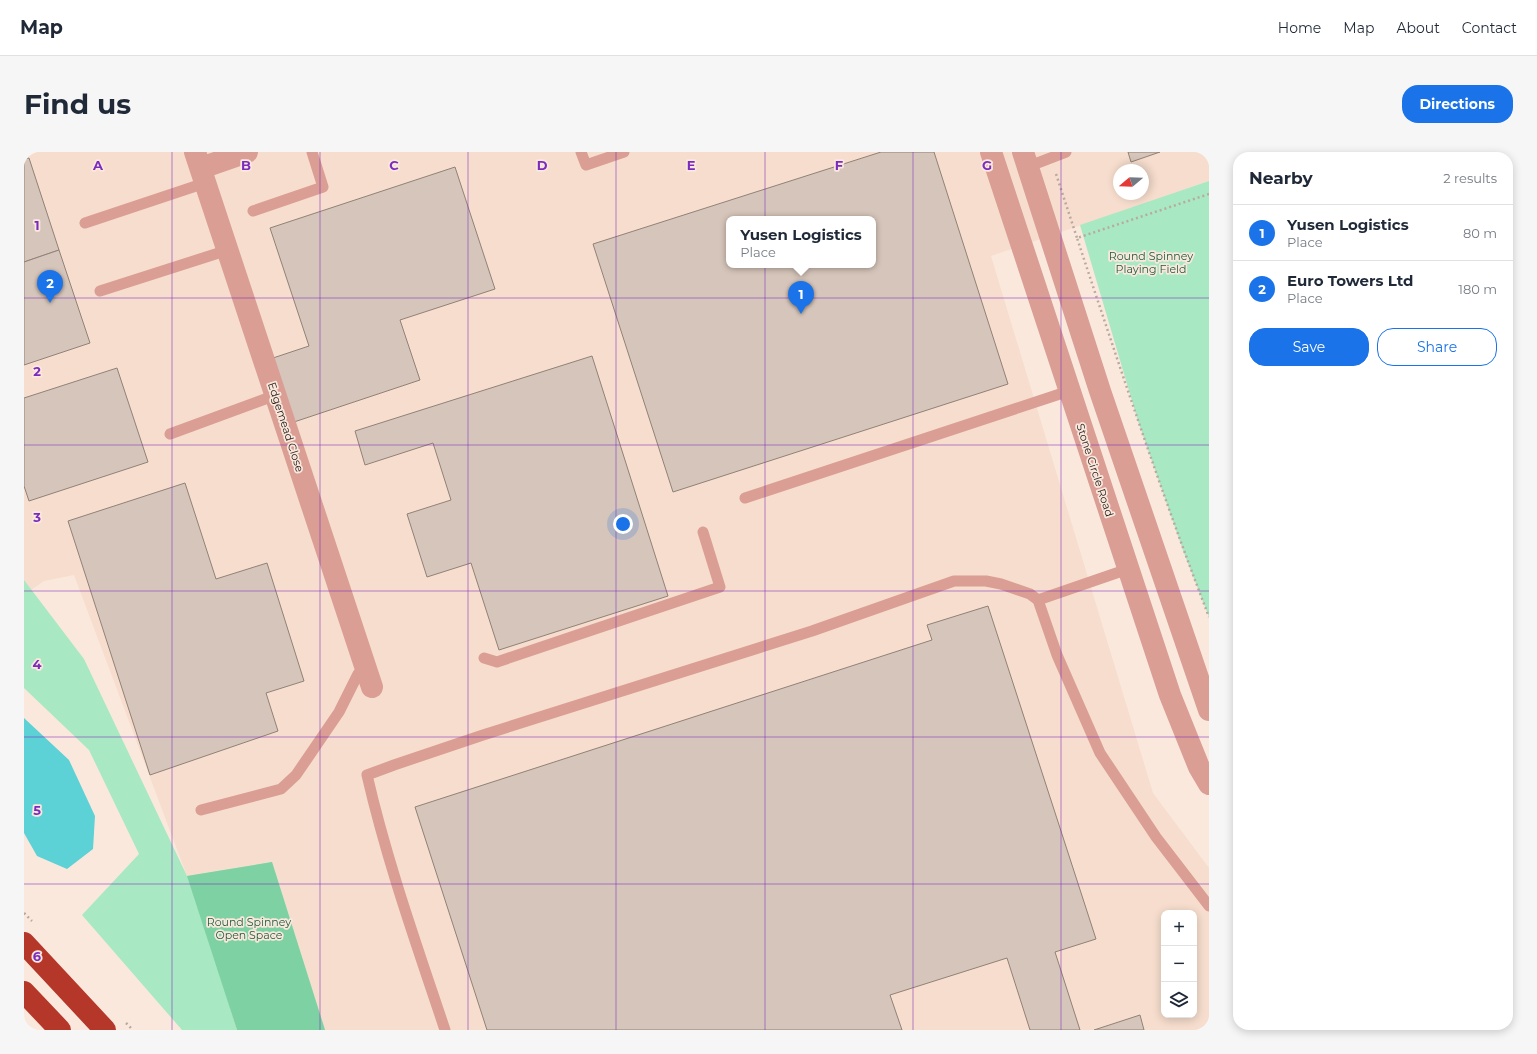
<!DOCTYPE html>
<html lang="en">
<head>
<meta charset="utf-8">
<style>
  :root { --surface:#fff; --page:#f6f6f7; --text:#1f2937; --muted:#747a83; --line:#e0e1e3; --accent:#1a73e8 }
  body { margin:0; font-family:Montserrat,sans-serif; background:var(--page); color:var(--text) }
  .controls { position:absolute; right:12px; bottom:12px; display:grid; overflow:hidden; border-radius:8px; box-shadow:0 2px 10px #0003 }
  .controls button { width:36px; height:36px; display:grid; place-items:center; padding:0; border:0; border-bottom:1px solid var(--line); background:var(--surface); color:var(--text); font:20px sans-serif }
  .compass { position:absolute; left:1089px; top:12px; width:36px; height:36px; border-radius:50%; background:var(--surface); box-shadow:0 2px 10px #0003; rotate:251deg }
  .you { position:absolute; left:599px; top:372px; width:14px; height:14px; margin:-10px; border:3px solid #fff; border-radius:50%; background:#1a73e8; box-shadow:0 0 0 6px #1a73e833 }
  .badge { display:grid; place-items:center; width:26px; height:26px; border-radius:50%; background:var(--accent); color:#fff; font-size:13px; font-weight:700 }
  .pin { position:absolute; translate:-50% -33px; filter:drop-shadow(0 1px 2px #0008) }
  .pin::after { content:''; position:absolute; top:21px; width:14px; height:12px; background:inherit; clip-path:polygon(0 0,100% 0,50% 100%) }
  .popup { position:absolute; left:702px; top:64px; width:150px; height:52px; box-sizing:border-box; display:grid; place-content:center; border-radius:8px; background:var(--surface); filter:drop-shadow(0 1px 3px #0005); font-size:13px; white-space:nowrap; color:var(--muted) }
  .popup b { font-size:15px; color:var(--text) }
  .popup::after { content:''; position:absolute; left:50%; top:100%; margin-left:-8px; border:8px solid transparent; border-top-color:var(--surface) }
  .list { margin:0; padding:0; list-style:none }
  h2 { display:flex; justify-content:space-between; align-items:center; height:52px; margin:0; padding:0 16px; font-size:17px }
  h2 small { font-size:13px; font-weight:400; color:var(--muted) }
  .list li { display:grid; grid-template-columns:26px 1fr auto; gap:12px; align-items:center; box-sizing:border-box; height:56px; padding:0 16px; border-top:1px solid var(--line) }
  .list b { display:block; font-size:15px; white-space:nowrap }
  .list p { margin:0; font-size:13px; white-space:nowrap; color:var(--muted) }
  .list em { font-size:13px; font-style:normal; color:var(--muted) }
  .actions { display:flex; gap:8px; padding:12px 16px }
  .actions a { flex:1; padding:9px 0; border:1px solid var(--accent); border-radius:16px; text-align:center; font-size:14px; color:var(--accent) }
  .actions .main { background:var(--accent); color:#fff }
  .icon { flex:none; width:22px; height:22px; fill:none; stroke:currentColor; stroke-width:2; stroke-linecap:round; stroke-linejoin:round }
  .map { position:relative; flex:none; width:1185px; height:878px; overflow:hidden; border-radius:16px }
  header { display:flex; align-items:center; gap:24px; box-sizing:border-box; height:56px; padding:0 20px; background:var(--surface); border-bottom:1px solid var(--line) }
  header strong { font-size:19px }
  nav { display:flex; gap:22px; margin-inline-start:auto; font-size:14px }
  .intro { display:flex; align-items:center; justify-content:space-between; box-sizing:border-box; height:96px; padding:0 24px }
  h1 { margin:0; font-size:28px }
  .button { padding:10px 18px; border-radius:16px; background:var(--accent); color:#fff; font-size:14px; font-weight:700 }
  main { display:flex; gap:24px; padding:0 24px }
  aside { flex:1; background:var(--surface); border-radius:16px; box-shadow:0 2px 10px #0003 }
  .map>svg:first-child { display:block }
  .built { fill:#f6ddcd; fill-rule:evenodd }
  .green { fill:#a8e8c2 }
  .forest { fill:#7ed1a3 }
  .water { fill:#5cd1d6 }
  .building { fill:#d6c5ba; stroke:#918177; fill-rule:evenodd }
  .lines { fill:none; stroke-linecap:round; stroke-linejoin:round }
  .path { stroke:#b9aaa1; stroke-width:2.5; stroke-dasharray:2 3; stroke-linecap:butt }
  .lane { stroke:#da9e94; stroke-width:11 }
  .street { stroke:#da9e94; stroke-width:22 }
  .highway { stroke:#b53729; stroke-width:22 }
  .grid { fill:none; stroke:#7b2cbf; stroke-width:1; stroke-opacity:0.55 }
  .labels { text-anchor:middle; stroke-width:3.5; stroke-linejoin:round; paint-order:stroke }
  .park-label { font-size:11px; fill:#1e5b3d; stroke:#fae8dd }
  .street-label { font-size:11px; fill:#231c18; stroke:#fae8dd }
  .grid-label { font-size:13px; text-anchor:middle; font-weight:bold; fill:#7b2cbf; stroke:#fae8dd; stroke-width:3.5; stroke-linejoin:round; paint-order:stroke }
</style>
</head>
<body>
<header>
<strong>Map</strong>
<nav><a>Home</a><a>Map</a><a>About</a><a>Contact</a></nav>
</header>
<div class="intro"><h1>Find us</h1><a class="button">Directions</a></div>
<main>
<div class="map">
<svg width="1185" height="878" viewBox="0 0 1185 878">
  <rect width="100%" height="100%" fill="#fae8dd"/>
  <!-- built -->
  <path class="built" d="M0,0H1185V29L967,104L1129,641L1185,716V878H301L248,710L163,724L50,423L20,429L0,443ZM1095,18H1119V42H1095ZM705,67H849V113H705ZM1140,761H1170V863H1140Z"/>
  <!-- green -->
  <g class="green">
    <polygon points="1185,29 1185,465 1160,401 1114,269 1056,73"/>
    <polygon points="0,428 60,507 163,724 248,710 301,878 202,843 213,878 158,878 58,763 115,702 65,598 0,536"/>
  </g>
  <!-- forest -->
  <polygon class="forest" points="248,710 301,878 213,878 163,724"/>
  <!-- water -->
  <polygon class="water" points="0,566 45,608 71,664 69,697 43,717 13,704 0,681"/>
  <!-- building -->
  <g class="building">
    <path d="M857,0H910L984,232L649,340L569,92ZM705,67H849V113H705Z"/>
    <polygon points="1104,0 1136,0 1107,10"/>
    <polygon points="5,6 35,98 0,110 0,7"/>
    <polygon points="431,15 471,137 376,168 396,228 270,270 249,206 285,194 246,76"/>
    <polygon points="35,98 66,191 0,213 0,110"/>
    <polygon points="568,204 644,444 475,498 447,411 403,425 383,362 427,348 409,291 341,313 331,279"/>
    <polygon points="93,216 124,310 5,349 0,334 0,246"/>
    <polygon points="161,331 192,427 243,411 280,529 242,541 254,579 126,623 44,369"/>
    <polygon points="964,454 1072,787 1031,800 1056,878 1006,878 983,806 866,843 878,878 463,878 391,655 908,488 903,473"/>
    <polygon points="1116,863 1120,878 1070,878"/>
  </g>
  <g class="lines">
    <!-- path -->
    <g class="path">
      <polyline points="1032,22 1053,86"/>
      <path d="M1185,42L1053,86C1095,213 1137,340 1185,465"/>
      <polyline points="0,761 8,769"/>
      <polyline points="102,871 109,878"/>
    </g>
    <!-- lane -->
    <g class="lane">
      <polyline points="557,0 562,13 600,0"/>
      <polyline points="1003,15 1042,0"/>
      <polyline points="229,59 299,35 288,0"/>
      <polyline points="61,71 181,31"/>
      <polyline points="76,139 204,98"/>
      <polyline points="146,282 252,243"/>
      <polyline points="721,346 1045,239"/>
      <polyline points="1014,448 1104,417"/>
      <polyline points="460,506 473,510 696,435 679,380"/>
      <polyline points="177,658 257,637 272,623 315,560 334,522 341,514"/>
      <path d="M421,878C393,794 363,710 343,623L370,613L459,583L788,479L930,429H962L977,432L1006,442L1014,448L1033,503L1076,601L1132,685L1185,754"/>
    </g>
    <!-- street -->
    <g class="street">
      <polyline points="171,0 348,535"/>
      <polyline points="967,0 1146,543 1175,615 1185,632"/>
      <polyline points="999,0 1076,239 1185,558"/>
      <polyline points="177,16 223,0"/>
    </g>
    <!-- highway -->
    <g class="highway">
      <polyline points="0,791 81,878"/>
      <polyline points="0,840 36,878"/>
    </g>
  </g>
  <!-- grid -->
  <path class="grid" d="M148,0V878M296,0V878M444,0V878M592,0V878M741,0V878M889,0V878M1037,0V878M0,146H1185M0,293H1185M0,439H1185M0,585H1185M0,732H1185"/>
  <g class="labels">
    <!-- park labels -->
    <g class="park-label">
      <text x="1127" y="108">Round Spinney<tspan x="1127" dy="13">Playing Field</tspan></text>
      <text x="225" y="774">Round Spinney<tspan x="225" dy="13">Open Space</tspan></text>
    </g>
    <!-- street labels -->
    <g class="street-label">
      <text transform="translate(262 275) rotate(72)" y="4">Edgemead Close</text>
      <text transform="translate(1071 318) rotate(72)" y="4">Stone Circle Road</text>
    </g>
  </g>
  <g class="grid-label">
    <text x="74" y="18">A</text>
    <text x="222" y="18">B</text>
    <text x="370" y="18">C</text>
    <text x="518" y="18">D</text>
    <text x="667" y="18">E</text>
    <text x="815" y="18">F</text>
    <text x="963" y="18">G</text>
    <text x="13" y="78">1</text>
    <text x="13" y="224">2</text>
    <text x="13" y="370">3</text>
    <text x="13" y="517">4</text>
    <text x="13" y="663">5</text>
    <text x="13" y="809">6</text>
  </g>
</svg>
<div class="controls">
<button>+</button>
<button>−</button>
<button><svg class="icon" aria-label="layers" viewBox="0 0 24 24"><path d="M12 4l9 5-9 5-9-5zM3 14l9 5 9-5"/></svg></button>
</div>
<svg class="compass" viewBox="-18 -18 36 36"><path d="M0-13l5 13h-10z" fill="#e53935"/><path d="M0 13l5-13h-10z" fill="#747a83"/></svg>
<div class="you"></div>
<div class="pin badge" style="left:777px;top:162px">1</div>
<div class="popup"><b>Yusen Logistics</b>Place</div>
<div class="pin badge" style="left:26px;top:151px">2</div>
</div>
<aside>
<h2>Nearby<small>2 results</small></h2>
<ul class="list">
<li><span class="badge">1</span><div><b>Yusen Logistics</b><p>Place</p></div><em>80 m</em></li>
<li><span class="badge">2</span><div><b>Euro Towers Ltd</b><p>Place</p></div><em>180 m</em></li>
</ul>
<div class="actions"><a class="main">Save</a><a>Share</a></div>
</aside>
</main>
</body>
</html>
